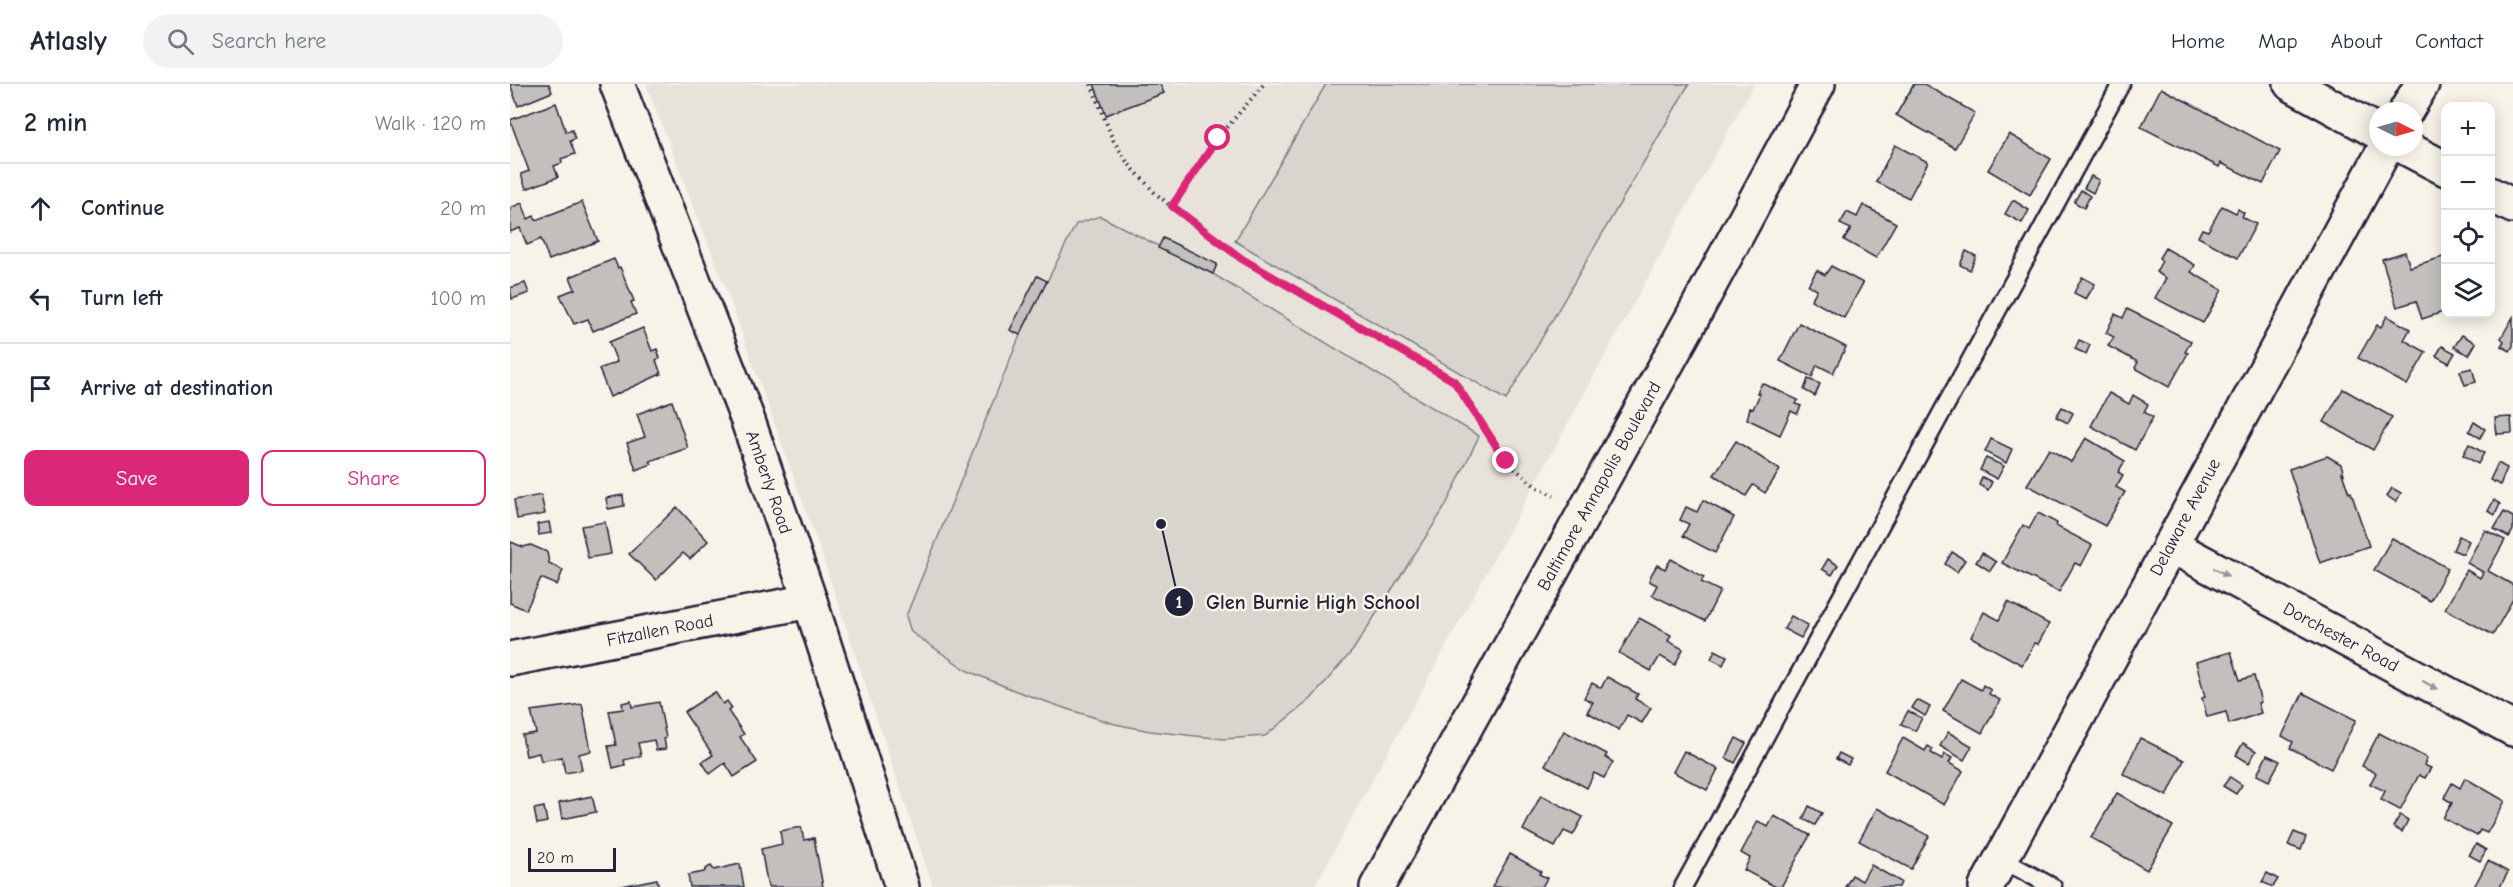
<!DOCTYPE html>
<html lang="en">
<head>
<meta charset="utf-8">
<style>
  :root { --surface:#fff; --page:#f2f2f3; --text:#1f2937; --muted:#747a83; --line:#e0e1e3; --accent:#db2777 }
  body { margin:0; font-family:"Comic Neue",sans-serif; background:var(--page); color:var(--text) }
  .controls { position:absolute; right:18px; top:18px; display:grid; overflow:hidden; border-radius:12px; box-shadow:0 3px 15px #0003 }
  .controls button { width:54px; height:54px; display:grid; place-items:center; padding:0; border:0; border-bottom:2px solid var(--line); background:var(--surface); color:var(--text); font:30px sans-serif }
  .compass { position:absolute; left:1859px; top:18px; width:54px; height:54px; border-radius:50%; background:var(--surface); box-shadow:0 3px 15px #0003; rotate:95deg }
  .scale { position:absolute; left:18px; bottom:15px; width:88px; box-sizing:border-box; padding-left:6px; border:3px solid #22223b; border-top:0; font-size:16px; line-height:21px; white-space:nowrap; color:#22223b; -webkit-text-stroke:4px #f7f3e8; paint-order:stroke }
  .stop { position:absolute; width:18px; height:18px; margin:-14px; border:4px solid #db2777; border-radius:50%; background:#fff }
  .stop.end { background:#db2777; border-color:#fff; box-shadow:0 2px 6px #0008 }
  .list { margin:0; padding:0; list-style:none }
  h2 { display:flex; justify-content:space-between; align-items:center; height:78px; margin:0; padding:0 24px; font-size:26px }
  h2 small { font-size:20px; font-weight:400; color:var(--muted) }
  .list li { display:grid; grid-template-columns:39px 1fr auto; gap:18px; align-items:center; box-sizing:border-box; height:90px; padding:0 24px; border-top:2px solid var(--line) }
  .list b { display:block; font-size:22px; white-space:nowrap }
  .list em { font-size:20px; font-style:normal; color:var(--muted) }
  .actions { display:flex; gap:12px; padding:18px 24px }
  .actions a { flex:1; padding:14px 0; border:2px solid var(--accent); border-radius:12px; text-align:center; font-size:21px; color:var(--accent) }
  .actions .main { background:var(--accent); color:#fff }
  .icon { flex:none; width:33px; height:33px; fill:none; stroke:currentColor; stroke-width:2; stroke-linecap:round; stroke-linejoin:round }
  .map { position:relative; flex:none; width:2003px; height:803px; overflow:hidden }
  header { display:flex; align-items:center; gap:36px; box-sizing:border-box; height:84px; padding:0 30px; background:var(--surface); border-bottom:2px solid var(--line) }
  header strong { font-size:28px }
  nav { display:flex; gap:33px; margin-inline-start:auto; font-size:21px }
  .search { width:420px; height:54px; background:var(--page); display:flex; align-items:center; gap:15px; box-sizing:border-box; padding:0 21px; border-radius:33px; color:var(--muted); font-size:22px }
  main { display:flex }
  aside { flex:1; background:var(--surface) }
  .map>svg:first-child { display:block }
  .built { fill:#e7e3db }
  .green { fill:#d8d5cf; stroke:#7d7c85; stroke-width:1.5 }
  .building { fill:#c2bfbd; stroke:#22223b; stroke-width:1.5 }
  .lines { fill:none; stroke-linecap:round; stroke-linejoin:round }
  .service-casing { stroke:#22223b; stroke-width:21 }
  .minor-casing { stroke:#22223b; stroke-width:38 }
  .secondary-casing { stroke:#22223b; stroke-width:38 }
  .path { stroke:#22223b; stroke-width:4; stroke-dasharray:1.5 4.5; stroke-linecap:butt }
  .service { stroke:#f7f3e8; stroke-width:16 }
  .minor { stroke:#f7f3e8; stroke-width:33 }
  .secondary { stroke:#f7f3e8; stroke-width:33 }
  .oneway { fill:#97959a }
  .route { stroke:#db2777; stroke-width:8 }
  .labels { text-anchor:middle; stroke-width:5; stroke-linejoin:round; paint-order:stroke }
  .street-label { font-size:18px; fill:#22223b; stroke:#f7f3e8 }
  .leader { fill:none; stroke:#22223b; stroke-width:2 }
  .callout-dot { fill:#22223b; stroke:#f7f3e8; stroke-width:2 }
  .mark-label { font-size:18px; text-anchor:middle; font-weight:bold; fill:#fff }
  .callout-label { font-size:20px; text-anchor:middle; font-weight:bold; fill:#22223b; stroke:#f7f3e8; stroke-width:5; stroke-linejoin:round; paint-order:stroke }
</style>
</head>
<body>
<header>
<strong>Atlasly</strong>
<div class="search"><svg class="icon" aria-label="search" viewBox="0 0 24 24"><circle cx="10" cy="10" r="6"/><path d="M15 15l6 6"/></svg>Search here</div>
<nav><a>Home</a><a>Map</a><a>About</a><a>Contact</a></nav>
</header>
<main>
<aside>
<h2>2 min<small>Walk · 120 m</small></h2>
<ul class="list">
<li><svg class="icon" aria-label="ahead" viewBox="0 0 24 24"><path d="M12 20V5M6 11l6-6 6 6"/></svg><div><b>Continue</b></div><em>20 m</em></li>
<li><svg class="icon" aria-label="left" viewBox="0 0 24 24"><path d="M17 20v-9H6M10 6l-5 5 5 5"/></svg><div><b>Turn left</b></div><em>100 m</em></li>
<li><svg class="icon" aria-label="arrive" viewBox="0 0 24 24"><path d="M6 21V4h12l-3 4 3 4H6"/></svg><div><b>Arrive at destination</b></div></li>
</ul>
<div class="actions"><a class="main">Save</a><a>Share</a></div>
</aside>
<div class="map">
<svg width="2003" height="803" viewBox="0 0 2003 803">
  <rect width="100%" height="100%" fill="#f7f3e8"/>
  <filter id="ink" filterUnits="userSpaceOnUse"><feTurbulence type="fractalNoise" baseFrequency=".0167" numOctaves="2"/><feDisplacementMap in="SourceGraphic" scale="12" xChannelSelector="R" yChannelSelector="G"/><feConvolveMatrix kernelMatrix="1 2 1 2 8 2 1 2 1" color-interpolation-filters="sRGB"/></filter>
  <g filter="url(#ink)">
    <!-- built -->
    <polygon class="built" points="136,0 1244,0 804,803 423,803 315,480 220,216"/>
    <!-- green -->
    <g class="green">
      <polygon points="816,0 1179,0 996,316 725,157"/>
      <polygon points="590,132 703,190 969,352 935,423 843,566 801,615 755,652 714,655 640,647 605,640 557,625 506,607 458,587 401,548 396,532 510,251 566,140"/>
    </g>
    <!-- building -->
    <g class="building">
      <polygon points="0,0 39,0 42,8 8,22"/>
      <polygon points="584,0 650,0 654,9 596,31"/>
      <polygon points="1404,0 1414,0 1465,29 1445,64 1386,31"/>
      <polygon points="1651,4 1770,67 1753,100 1711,79 1709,83 1631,43"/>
      <polygon points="46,19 56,48 62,46 65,55 60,57 65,70 51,75 52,79 44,82 48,93 16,105 11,90 19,87 0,36"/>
      <polygon points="1499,50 1541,75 1520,111 1478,86"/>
      <polygon points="1385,61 1418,78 1399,114 1366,98"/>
      <polygon points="1581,92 1589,96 1583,109 1574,104"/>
      <polygon points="1571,106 1580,112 1574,124 1564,118"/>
      <polygon points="1503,116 1519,126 1512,139 1495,130"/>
      <polygon points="72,118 88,157 39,176 31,155 17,161 10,144 0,148 0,124 12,119 18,135 24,132 26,136"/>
      <polygon points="1353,121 1386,139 1366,174 1334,156 1341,145 1330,140 1337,128 1347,133"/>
      <polygon points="1712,122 1726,129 1728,125 1734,129 1732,133 1746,140 1728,174 1688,153 1692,145 1698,147"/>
      <polygon points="653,154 707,180 703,190 648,164"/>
      <polygon points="1655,164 1685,181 1681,188 1712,206 1693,239 1645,214 1656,194 1646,188 1652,177 1649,174"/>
      <polygon points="1456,167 1466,172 1460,186 1450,181"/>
      <polygon points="1895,168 1900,183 1936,172 1936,227 1912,235 1906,217 1887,223 1872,175"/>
      <polygon points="104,175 108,184 110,183 124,217 121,218 126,230 83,247 78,235 64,240 50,211 65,205 60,193"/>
      <polygon points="1321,182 1353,199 1334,234 1301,216 1307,206 1298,201 1307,186 1315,191"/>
      <polygon points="527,192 537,197 510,251 500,246"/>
      <polygon points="1572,193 1585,200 1576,215 1564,209"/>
      <polygon points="15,199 19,209 2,215 0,204"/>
      <polygon points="1617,225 1681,257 1675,268 1678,269 1659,303 1625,284 1628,278 1598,262 1604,253 1596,249 1605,230 1613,234"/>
      <polygon points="1877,232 1900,245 1894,256 1916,268 1897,301 1848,274 1867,241 1871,243"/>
      <polygon points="2003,233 2003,262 2000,267 1991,262 1994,257 1991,254"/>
      <polygon points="1289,239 1336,263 1323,289 1307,281 1302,293 1270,277"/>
      <polygon points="133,244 142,267 147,265 150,274 146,276 151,290 100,313 89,285 107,278 99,258"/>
      <polygon points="1952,251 1966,259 1959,271 1944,263"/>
      <polygon points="1569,256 1580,261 1576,270 1565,265"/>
      <polygon points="1932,262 1945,269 1939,279 1926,272"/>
      <polygon points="1962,284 1966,298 1955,301 1950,287"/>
      <polygon points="1298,295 1310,300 1305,312 1294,306"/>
      <polygon points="1252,299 1288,316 1286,320 1291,322 1287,330 1281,327 1270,351 1237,335 1240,324 1243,325 1250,310 1247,309"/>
      <polygon points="1833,305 1882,333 1863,366 1814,338"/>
      <polygon points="1599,309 1619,320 1623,311 1638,320 1634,328 1643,333 1625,366 1581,342"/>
      <polygon points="162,317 178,364 140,377 142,380 126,386 117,359 135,353 127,330"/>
      <polygon points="1552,323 1563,329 1558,339 1546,333"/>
      <polygon points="2001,333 2002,349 1987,350 1985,334"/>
      <polygon points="1964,338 1975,345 1970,354 1959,347"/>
      <polygon points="1576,354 1615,377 1608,388 1613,391 1606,403 1615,408 1595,442 1517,401 1539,365 1561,378"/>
      <polygon points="1481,355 1502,365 1496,379 1475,368"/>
      <polygon points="1226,357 1270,386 1255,409 1243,401 1236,412 1204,391"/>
      <polygon points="1959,360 1974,369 1968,380 1953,371"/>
      <polygon points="1817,372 1831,380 1834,390 1832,389 1839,409 1841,408 1859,462 1810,479 1779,385"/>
      <polygon points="1476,374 1494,382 1487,395 1470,386"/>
      <polygon points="1988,379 1997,384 1990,401 1980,396"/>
      <polygon points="1472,393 1482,398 1478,406 1469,401"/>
      <polygon points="1882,404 1891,409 1886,418 1877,412"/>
      <polygon points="31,411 35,430 7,435 4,416"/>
      <polygon points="113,411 114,422 98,425 96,414"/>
      <polygon points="1193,416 1224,433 1205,469 1173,452 1179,440 1170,436 1176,423 1187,428"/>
      <polygon points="1984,416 1990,420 1985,431 1978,427"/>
      <polygon points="167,423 198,457 180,475 173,469 146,496 119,470"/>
      <polygon points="1994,428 2003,433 2003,446 1999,453 1984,445"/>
      <polygon points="1528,429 1547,439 1546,442 1582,461 1571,482 1565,479 1549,508 1492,479 1513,441 1519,445"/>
      <polygon points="39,438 41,449 29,451 27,440"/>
      <polygon points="95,438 101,470 78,474 71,442"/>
      <polygon points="1975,446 1995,456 1978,487 2003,501 2003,515 1983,551 1935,525 1957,486 1970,494 1973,488 1957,479"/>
      <polygon points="1949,452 1959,457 1953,470 1943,466"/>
      <polygon points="1882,454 1938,484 1920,517 1864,486"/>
      <polygon points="1,458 13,463 21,461 37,468 39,479 53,486 47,501 31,494 16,526 0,519"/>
      <polygon points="1442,468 1455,476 1447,488 1435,480"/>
      <polygon points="1472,469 1486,478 1480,487 1466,478"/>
      <polygon points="1161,475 1194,493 1191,498 1210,507 1195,537 1142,511 1147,501 1139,497 1141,491 1147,481 1155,485"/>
      <polygon points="1318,475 1328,481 1322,491 1312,485"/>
      <polygon points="1498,518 1539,540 1528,560 1525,559 1512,581 1461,553 1474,528 1489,536"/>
      <polygon points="1281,532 1298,541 1291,554 1274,545"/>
      <polygon points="1129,534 1161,551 1158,557 1173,565 1165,581 1150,572 1141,587 1109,569"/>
      <polygon points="1205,566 1217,572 1213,581 1201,575"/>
      <polygon points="1721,568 1730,596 1744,592 1751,618 1748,619 1751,629 1719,640 1716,628 1697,633 1692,614 1695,613 1686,578"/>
      <polygon points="1097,593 1128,610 1125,615 1141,624 1132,639 1117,631 1109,646 1077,628 1083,618 1074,614 1082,599 1091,604"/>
      <polygon points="1451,595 1471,606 1473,601 1481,606 1479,610 1490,616 1472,649 1433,627"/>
      <polygon points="205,608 213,620 217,617 222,624 218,627 234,650 230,653 247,678 224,693 215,679 200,690 192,678 203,671 174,628"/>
      <polygon points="1793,609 1846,636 1821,685 1780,664 1783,658 1772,652"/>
      <polygon points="1407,616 1420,623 1415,632 1402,624"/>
      <polygon points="121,617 122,623 149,618 156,654 154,655 156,665 146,666 144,656 128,659 131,672 114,676 115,681 103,684 98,662 106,661 99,627 113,625 112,619"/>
      <polygon points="72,620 81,667 69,670 72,686 55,689 52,673 31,677 29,669 16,672 12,651 26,649 21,627"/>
      <polygon points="1398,627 1412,634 1405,647 1391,640"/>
      <polygon points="1054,647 1097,670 1095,673 1103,678 1094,694 1084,689 1077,704 1035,681"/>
      <polygon points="1438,648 1462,662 1454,676 1430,662"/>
      <polygon points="1869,649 1917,674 1914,681 1921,684 1915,694 1909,691 1890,726 1871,716 1875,707 1860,700 1866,689 1852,682"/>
      <polygon points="1226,654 1236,659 1225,679 1216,674"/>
      <polygon points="1393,654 1415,667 1418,662 1423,665 1421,669 1432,675 1435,670 1442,674 1439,679 1453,687 1434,721 1375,687"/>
      <polygon points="1630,654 1674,676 1657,712 1613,690"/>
      <polygon points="1733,659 1746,667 1739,679 1726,671"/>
      <polygon points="1174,667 1208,685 1197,706 1163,688"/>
      <polygon points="1329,669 1341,675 1338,681 1326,675"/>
      <polygon points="1757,671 1770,677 1759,697 1747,691"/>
      <polygon points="1720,693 1732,701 1726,710 1713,702"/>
      <polygon points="1955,694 1995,717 1977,749 1970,746 1967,752 1933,734 1942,719 1934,714 1942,699 1950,704"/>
      <polygon points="1607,709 1663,742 1637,786 1581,754"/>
      <polygon points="1031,711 1073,733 1063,751 1054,747 1045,763 1013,746"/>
      <polygon points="82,712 86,728 52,735 49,719"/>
      <polygon points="1299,722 1312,729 1305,741 1293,735"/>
      <polygon points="34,723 37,738 27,740 24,725"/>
      <polygon points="1367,724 1419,752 1401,785 1349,757"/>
      <polygon points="1890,731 1898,736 1892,748 1883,743"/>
      <polygon points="1264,732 1300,751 1271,803 1266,803 1234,786 1240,774 1231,769 1248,737 1258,743"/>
      <polygon points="291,743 294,756 304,754 313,803 258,803 251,765 272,760 270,747"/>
      <polygon points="1784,748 1796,753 1791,766 1778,761"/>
      <polygon points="1966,760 1976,766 1970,777 1959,771"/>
      <polygon points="1000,770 1031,787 1029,790 1037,794 1032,803 982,803"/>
      <polygon points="1978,777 1998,788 1990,803 1964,803"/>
      <polygon points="230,780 234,803 180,803 178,791 194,788 197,784 201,782 204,786"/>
      <polygon points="1361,781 1391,798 1389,803 1335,803 1342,791 1352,797"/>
      <polygon points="1757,789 1768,795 1763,803 1752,798"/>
      <polygon points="147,795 149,803 107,803"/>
    </g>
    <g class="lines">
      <!-- service casing -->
      <g class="service-casing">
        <g id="service">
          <polyline points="1491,775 1543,803"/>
          <polyline points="1173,803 1611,0"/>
        </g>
      </g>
      <!-- minor casing -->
      <g class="minor-casing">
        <g id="minor">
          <polyline points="107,0 237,334 300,517 392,803"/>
          <polyline points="1781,0 1868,48"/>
          <polyline points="1896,27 1912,0"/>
          <polyline points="1894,63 1936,85"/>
          <polyline points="1980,110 2003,122"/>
          <polyline points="1660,461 2003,645"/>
          <polyline points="0,575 300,517"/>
          <polyline points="1476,803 1876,63"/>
        </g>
      </g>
      <!-- secondary casing -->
      <g class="secondary-casing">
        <polyline id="secondary" points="867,803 1181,236 1308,0"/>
      </g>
      <!-- path -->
      <g class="path">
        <polyline points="581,0 603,56 617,78 644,108 681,139 732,175 943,297 996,377 1024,401 1044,412"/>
        <polyline points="662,122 708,54 754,0"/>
      </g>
      <!-- service -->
      <use href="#service" class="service"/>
      <!-- minor -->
      <use href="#minor" class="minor"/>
      <!-- secondary -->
      <use href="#secondary" class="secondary"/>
    </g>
    <!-- one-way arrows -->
    <defs><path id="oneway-solid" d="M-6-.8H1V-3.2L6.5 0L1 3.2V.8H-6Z" transform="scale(1.5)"/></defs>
    <g class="oneway">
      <use href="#oneway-solid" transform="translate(1711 488) rotate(28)"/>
      <use href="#oneway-solid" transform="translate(1920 601) rotate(28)"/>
    </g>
  </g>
  <g class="lines" filter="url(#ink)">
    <!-- route -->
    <polyline class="route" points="708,54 662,122 732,175 944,297 996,377"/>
  </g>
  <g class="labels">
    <!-- street labels -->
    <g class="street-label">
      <text transform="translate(259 398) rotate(71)" y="6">Amberly Road</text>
      <text transform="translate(1089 402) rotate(-61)" y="6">Baltimore Annapolis Boulevard</text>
      <text transform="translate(1675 433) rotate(-62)" y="6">Delaware Avenue</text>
      <text transform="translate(150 546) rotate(-11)" y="6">Fitzallen Road</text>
      <text transform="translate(1831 553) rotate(28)" y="6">Dorchester Road</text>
    </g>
  </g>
  <!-- callouts -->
  <path class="leader" d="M651 440L669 518"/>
  <g class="callout-dot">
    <circle cx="651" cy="440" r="6"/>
    <circle cx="669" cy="518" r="15"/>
  </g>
  <g class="mark-label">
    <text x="669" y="524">1</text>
  </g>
  <g class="callout-label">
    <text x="803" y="525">Glen Burnie High School</text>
  </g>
</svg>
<div class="controls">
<button>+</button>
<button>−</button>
<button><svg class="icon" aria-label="locate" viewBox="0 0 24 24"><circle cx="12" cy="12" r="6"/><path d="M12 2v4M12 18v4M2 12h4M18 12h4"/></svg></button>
<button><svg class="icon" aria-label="layers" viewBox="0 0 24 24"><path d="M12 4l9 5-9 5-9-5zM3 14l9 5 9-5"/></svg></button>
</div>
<svg class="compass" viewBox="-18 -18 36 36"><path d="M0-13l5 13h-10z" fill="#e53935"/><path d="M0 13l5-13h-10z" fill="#747a83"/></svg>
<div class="scale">20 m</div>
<div class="stop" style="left:708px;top:54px"></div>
<div class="stop end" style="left:996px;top:377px"></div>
</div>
</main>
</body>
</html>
